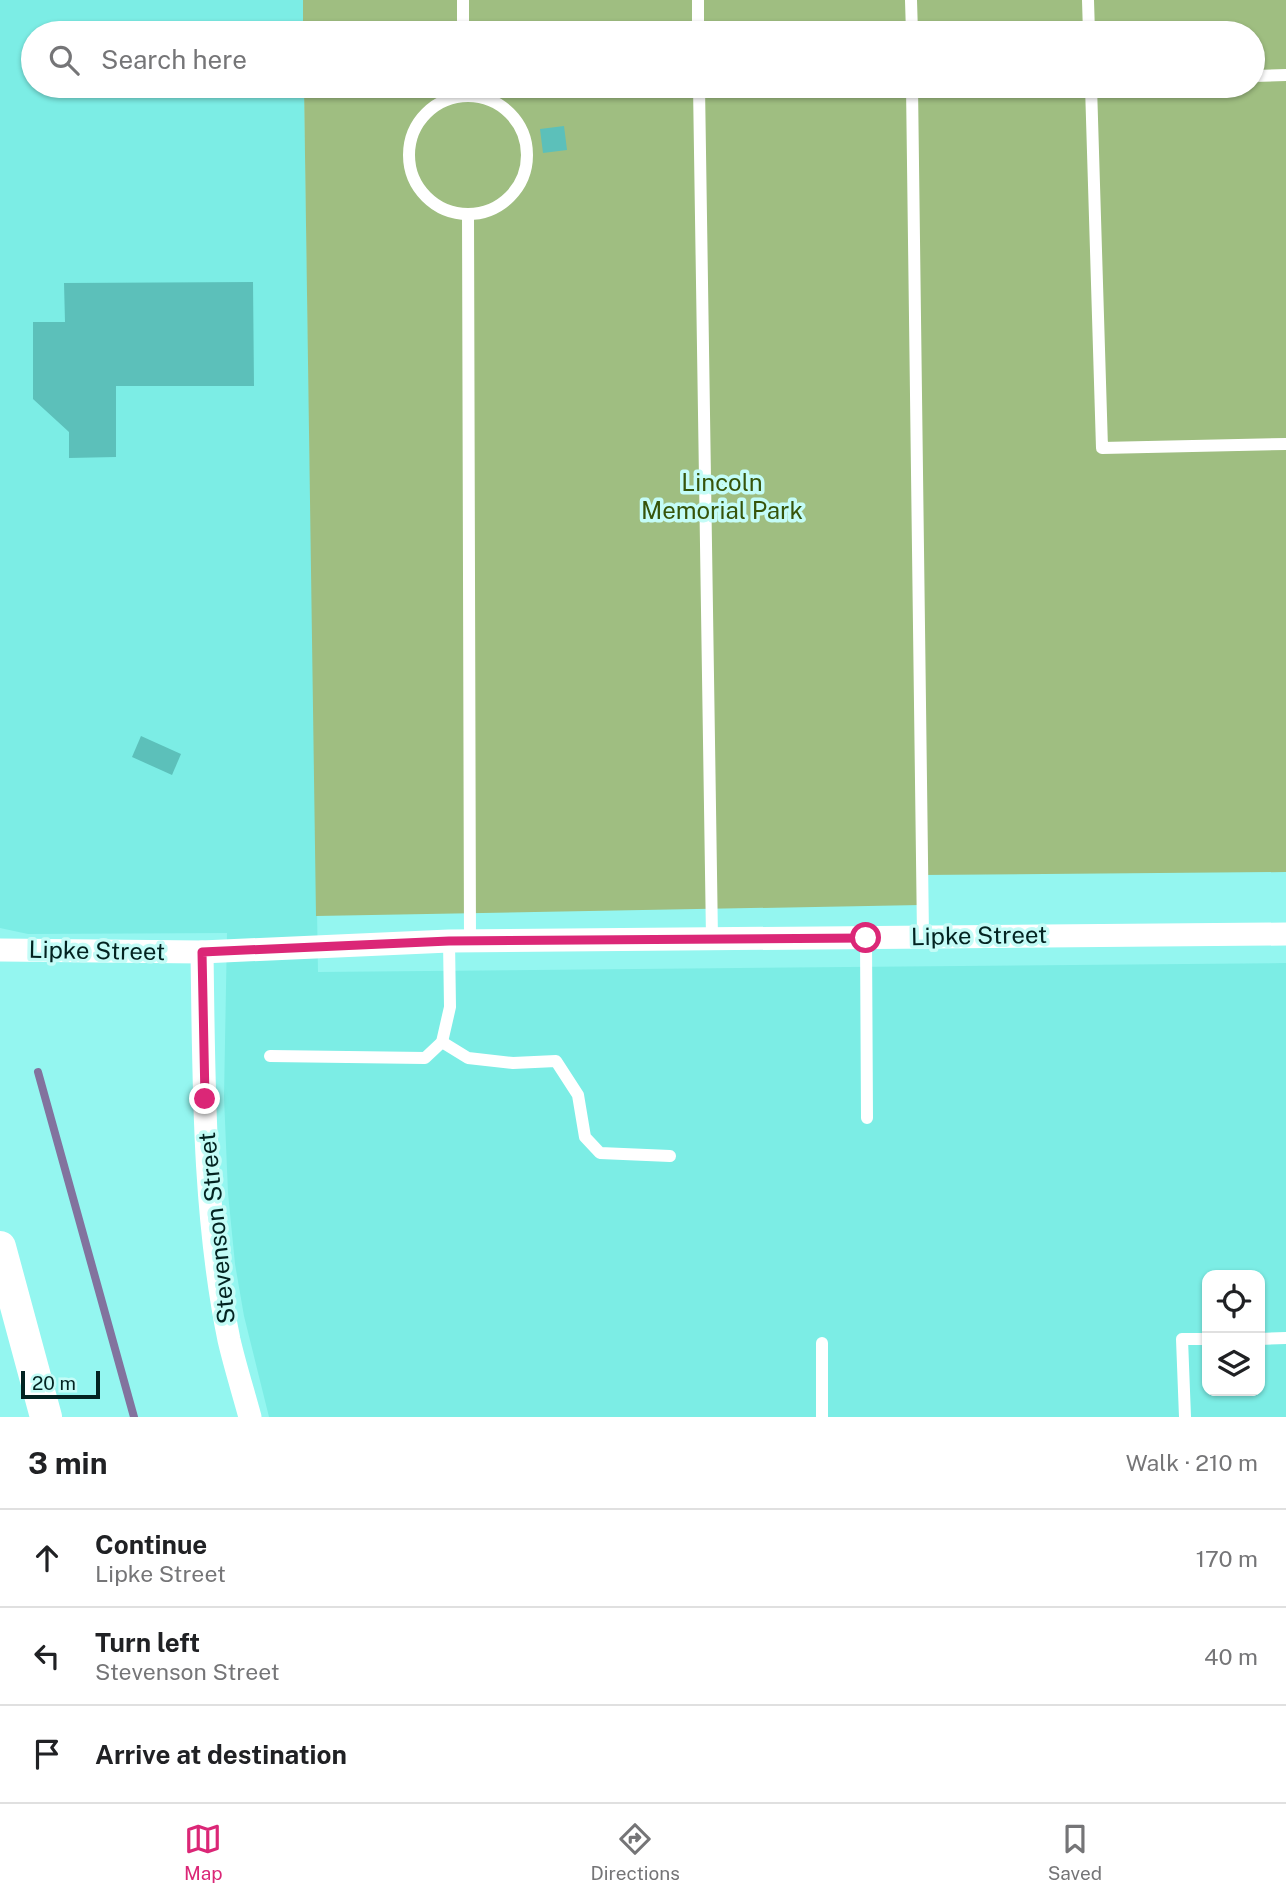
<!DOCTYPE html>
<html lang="en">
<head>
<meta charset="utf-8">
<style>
  :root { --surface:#fff; --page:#f6f6f6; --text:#202124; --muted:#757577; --line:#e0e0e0; --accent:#db2777 }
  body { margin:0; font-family:"Public Sans",sans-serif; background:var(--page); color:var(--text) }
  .controls { position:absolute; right:21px; bottom:21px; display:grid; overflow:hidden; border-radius:14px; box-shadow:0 2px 5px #0004 }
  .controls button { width:63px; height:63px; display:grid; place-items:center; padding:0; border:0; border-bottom:2px solid var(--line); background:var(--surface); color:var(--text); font:35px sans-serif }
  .scale { position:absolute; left:21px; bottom:18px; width:79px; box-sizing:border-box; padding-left:7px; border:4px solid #032321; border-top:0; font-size:19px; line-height:24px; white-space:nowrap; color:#032321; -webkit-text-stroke:5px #c4fcf7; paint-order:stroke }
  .stop { position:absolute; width:21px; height:21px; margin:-16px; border:5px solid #db2777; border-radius:50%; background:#fff }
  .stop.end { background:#db2777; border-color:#fff; box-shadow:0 2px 7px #0008 }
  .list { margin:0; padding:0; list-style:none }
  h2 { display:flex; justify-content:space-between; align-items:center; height:91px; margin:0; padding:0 28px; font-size:30px }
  h2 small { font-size:23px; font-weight:400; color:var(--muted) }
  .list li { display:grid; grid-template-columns:46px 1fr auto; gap:21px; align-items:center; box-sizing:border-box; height:98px; padding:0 28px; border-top:2px solid var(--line) }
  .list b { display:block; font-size:26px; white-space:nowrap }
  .list p { margin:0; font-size:23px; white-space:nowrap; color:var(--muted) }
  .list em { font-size:23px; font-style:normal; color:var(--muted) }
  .icon { flex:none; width:38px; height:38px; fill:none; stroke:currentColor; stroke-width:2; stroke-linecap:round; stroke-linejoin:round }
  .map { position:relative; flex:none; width:1286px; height:1417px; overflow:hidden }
  .search { position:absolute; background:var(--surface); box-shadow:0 2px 5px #0004; left:21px; right:21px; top:21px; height:77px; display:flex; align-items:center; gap:18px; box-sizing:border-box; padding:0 24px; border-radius:38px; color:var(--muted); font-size:26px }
  .sheet { height:385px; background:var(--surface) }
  nav { display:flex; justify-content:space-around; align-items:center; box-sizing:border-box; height:98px; border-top:2px solid var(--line); background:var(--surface); font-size:19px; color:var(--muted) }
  nav a { display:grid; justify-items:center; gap:4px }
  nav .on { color:var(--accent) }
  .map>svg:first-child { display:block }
  .built { fill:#7cede5; fill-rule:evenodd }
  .green { fill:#9fbe81 }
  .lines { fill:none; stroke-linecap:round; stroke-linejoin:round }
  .stream { stroke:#82739e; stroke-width:8 }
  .building { fill:#5cc0ba }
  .lane { stroke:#fff; stroke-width:12 }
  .street { stroke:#fff; stroke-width:23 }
  .secondary { stroke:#fff; stroke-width:32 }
  .route { stroke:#db2777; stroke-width:9 }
  .labels { text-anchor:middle; stroke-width:7; stroke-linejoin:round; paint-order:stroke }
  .park-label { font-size:24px; fill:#36540a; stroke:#c4fcf7 }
  .street-label { font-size:24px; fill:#032321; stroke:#c4fcf7 }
</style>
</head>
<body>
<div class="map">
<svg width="1286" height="1417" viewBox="0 0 1286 1417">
  <rect width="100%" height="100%" fill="#94f6f0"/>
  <!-- built -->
  <path class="built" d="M0,0H303V33H33V86H304L318,972L1286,963V1417H269L244,1316L235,1264L228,1193L224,1097L227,933L28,934L0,928ZM1207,1275H1260V1391H1207Z"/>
  <!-- green -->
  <polygon class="green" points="303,0 1286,0 1286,872 921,875 921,905 316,916 304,86 1253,86 1253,33 303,33"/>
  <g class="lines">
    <!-- stream -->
    <polyline class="stream" points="38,1072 134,1417"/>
  </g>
  <!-- building -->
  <g class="building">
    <polygon points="564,126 567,150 543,153 540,129"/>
    <polygon points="253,282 254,386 116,386 116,457 69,458 69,432 33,399 33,322 65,322 64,283"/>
    <polygon points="141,736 181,754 172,775 132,757"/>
  </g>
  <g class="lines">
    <!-- lane -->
    <g class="lane">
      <polyline points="463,0 463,33"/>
      <polyline points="698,0 698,33"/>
      <polyline points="911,0 912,33"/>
      <polyline points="1088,0 1089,33"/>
      <polyline points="1253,76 1286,75"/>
      <polyline points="699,86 712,938"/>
      <polyline points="912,86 923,936"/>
      <polyline points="1091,86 1102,448 1286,444"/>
      <circle cx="468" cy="155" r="59"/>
      <polyline points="468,214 470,941"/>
      <polyline points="866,938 867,1118"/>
      <polyline points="442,1042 468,1058 513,1063 556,1061 578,1095 585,1137 600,1153 670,1156"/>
      <polyline points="270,1056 425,1058 442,1042 450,1007 449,941"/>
      <polyline points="1260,1339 1286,1338"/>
      <polyline points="822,1417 822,1343"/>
      <polyline points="1185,1417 1182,1339 1207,1339"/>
    </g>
    <!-- street -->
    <g class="street">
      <polyline points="0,950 202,952 449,941 1286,934"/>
      <path d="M202,952C204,1081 203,1213 229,1340C235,1366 243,1391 250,1417"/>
    </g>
    <!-- secondary -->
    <polyline class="secondary" points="0,1247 46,1417"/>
  </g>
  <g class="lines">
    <!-- route -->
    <polyline class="route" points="205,1099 202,952 449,941 866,938"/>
  </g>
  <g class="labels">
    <!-- park labels -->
    <g class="park-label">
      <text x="722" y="491">Lincoln<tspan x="722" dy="28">Memorial Park</tspan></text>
    </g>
    <!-- street labels -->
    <g class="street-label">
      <text transform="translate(979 936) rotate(-1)" y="8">Lipke Street</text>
      <text transform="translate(97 951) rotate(1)" y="8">Lipke Street</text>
      <text transform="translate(217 1228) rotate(-96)" y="8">Stevenson Street</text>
    </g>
  </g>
</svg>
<div class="controls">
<button><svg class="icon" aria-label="locate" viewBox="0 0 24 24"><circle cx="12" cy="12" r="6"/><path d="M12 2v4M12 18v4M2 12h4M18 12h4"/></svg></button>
<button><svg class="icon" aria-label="layers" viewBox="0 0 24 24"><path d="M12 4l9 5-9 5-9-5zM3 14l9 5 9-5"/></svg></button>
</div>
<div class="scale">20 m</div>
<div class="stop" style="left:866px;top:938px"></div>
<div class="stop end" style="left:205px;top:1099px"></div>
<div class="search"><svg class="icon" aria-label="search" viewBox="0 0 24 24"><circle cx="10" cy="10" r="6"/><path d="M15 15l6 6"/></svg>Search here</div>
</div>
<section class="sheet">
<h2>3 min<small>Walk · 210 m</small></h2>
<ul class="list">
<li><svg class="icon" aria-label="ahead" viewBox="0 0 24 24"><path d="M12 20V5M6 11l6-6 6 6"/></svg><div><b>Continue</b><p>Lipke Street</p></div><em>170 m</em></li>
<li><svg class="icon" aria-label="left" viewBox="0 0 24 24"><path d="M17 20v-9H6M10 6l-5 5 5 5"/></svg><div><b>Turn left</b><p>Stevenson Street</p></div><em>40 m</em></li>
<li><svg class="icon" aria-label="arrive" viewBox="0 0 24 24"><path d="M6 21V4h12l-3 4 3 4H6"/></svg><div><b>Arrive at destination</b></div></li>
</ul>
</section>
<nav>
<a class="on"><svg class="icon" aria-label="map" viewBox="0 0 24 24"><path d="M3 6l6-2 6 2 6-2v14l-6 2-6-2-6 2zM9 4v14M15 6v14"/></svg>Map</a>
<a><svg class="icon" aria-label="directions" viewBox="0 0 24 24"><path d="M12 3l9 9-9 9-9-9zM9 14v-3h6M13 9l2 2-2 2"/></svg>Directions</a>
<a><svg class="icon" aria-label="saved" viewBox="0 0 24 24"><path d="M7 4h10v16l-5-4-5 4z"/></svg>Saved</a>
</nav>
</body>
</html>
